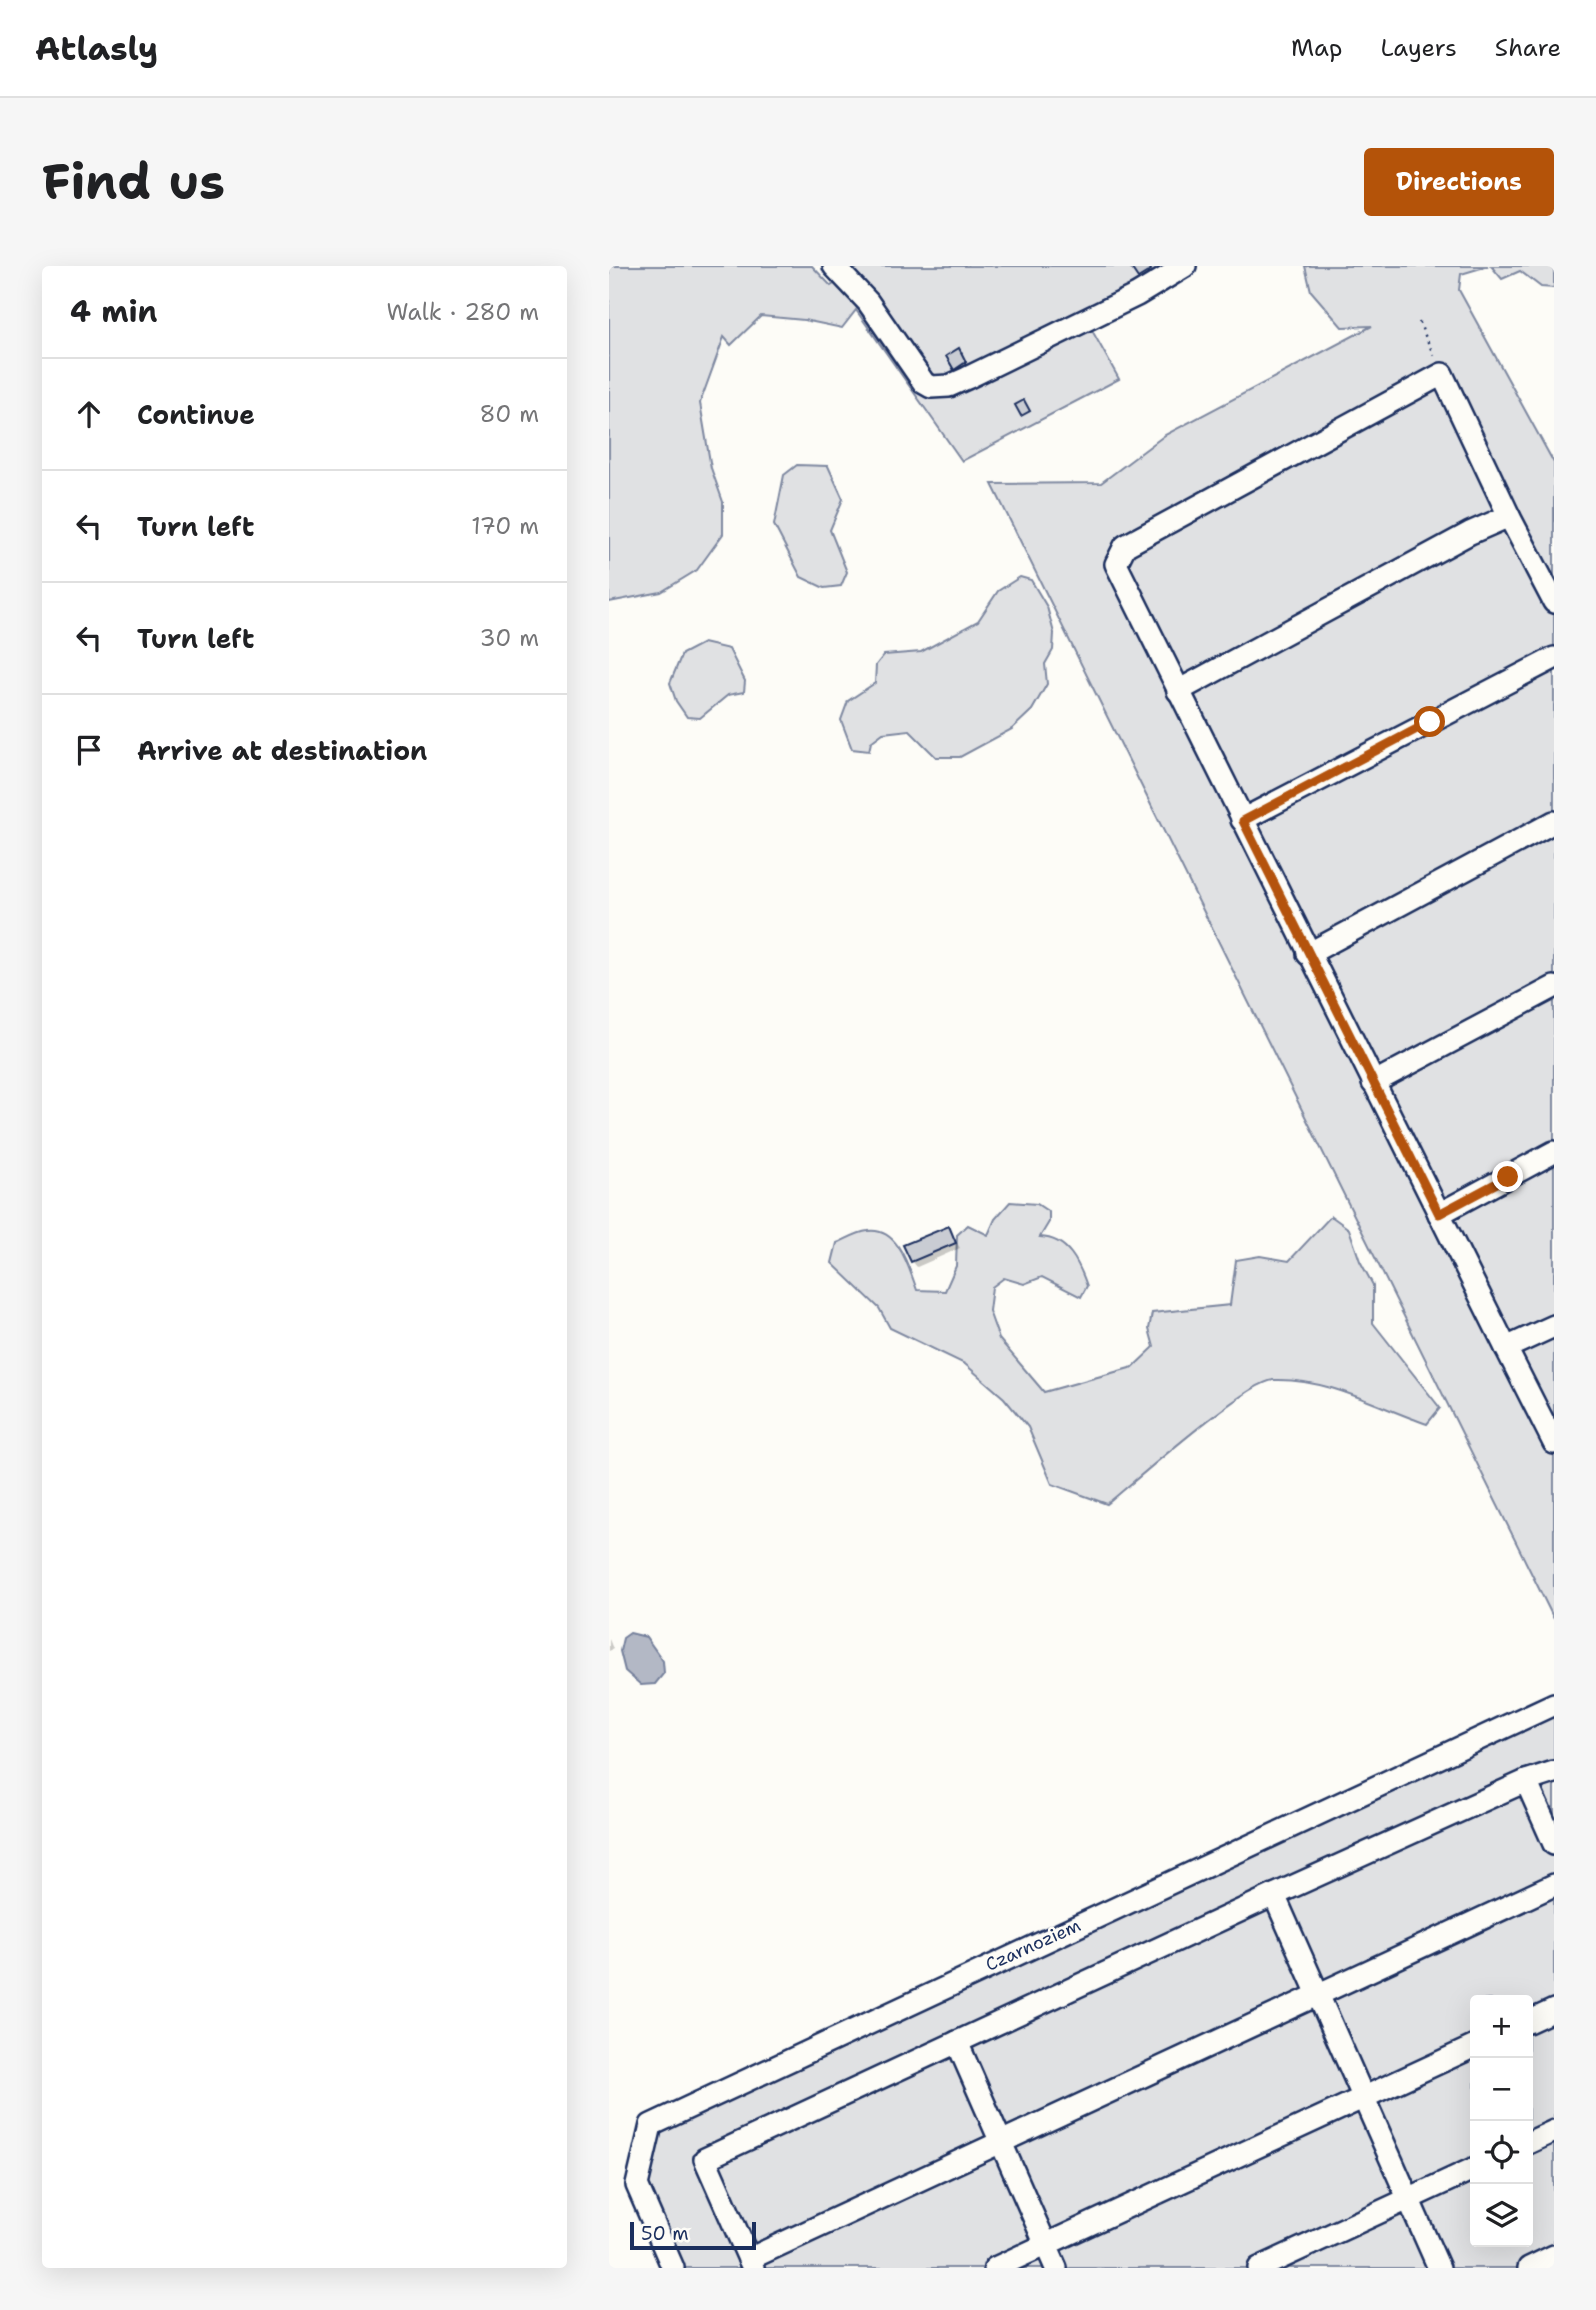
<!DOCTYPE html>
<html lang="en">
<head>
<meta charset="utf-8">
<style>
  :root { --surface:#fff; --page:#f6f6f6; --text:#202124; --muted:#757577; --line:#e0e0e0; --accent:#b45309 }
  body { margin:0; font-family:"Shantell Sans",sans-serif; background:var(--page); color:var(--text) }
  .controls { position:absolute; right:21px; bottom:21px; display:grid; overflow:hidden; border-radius:7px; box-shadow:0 7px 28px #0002 }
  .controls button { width:63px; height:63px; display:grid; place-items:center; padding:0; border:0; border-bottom:2px solid var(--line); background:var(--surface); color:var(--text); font:35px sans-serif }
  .scale { position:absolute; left:21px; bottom:18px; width:126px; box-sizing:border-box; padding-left:7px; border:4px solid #1b2f5e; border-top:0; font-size:19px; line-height:24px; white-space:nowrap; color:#1b2f5e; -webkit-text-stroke:5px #fdfcf7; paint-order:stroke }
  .stop { position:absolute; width:21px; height:21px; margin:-16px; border:5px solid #b45309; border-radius:50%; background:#fff }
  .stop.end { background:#b45309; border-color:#fff; box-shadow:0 2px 7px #0008 }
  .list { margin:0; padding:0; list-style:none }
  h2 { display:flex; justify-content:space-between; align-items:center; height:91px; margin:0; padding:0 28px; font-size:30px }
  h2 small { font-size:23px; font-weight:400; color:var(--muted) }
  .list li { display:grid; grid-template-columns:46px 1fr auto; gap:21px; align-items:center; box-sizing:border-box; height:112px; padding:0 28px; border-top:2px solid var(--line) }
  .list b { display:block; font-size:26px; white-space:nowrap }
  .list em { font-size:23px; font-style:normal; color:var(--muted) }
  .icon { flex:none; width:38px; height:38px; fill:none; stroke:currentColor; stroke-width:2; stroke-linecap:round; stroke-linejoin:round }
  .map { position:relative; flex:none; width:945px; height:2002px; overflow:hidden; border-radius:7px }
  header { display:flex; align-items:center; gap:42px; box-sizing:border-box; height:98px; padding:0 35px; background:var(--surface); border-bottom:2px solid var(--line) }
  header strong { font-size:33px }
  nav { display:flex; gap:38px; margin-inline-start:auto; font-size:24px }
  .intro { display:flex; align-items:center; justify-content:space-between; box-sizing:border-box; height:168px; padding:0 42px }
  h1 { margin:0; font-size:49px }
  .button { padding:18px 32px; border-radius:7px; background:var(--accent); color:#fff; font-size:24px; font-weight:700 }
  main { display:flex; gap:42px; padding:0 42px }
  aside { flex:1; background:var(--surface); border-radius:7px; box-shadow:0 7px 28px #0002 }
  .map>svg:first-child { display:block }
  .green { fill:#e0e1e3; stroke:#7e88a0; stroke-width:2; fill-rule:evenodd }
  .water { fill:#b3b8c5; stroke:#76819c; stroke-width:2 }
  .shadow { fill:#0003 }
  .building { fill:#c9ccd3; stroke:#1b2f5e; stroke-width:2 }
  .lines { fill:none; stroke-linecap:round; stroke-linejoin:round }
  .minor-casing { stroke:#1b2f5e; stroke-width:26 }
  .path { stroke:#1b2f5e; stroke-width:2.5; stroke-dasharray:2 5; stroke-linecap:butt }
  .minor { stroke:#fdfcf7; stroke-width:21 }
  .route { stroke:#b45309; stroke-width:9 }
  .labels { text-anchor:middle; stroke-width:5; stroke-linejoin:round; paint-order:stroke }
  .street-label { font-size:18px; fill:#1b2f5e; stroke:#fdfcf7 }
</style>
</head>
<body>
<header>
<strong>Atlasly</strong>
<nav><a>Map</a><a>Layers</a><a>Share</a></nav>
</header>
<div class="intro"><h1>Find us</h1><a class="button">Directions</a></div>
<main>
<aside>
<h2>4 min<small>Walk · 280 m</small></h2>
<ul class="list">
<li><svg class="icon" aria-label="ahead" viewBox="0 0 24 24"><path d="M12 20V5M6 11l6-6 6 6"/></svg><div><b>Continue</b></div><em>80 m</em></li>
<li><svg class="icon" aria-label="left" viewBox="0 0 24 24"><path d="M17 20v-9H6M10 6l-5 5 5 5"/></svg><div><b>Turn left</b></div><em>170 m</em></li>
<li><svg class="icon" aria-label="left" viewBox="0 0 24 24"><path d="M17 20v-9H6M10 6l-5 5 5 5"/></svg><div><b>Turn left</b></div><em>30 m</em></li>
<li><svg class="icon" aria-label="arrive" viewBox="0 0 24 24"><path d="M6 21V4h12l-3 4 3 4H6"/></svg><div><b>Arrive at destination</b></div></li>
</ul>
</aside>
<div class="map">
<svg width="945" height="2002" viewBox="0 0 945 2002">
  <rect width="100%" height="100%" fill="#fdfcf7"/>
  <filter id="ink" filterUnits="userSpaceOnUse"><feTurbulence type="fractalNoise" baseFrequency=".0143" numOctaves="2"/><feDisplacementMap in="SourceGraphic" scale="14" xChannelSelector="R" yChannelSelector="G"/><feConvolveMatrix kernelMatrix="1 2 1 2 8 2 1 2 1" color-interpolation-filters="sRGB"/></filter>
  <g filter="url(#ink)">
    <!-- green -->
    <g class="green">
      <polygon points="0,0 203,0 222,20 248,2 245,0 586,0 480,59 510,113 353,195 247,44 233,62 195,54 152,50 122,79 115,71 91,137 102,202 114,236 114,268 88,304 52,326 0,336"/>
      <polygon points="696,0 879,0 852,8 850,24 945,197 945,1353 383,218 492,217 556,169 763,60 733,61 702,25"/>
      <polygon points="882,0 945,0 945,22 932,21 911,5 893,13"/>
      <polygon points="188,199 219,200 234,233 221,264 238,306 232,320 215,322 192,311 165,259 175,209"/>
      <polygon points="411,311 422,314 438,341 445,367 444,384 436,398 438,418 423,444 403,463 351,491 327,491 300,464 274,467 262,476 260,485 243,483 232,454 239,435 266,417 267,399 275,389 312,386 369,355 389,325"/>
      <polygon points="94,377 120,383 136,415 135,426 119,429 91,452 78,451 67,435 61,417 73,388"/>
      <path d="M401,936L428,938L440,946V956L431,971C459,972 470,997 478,1020L472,1031L433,1011L415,1018L395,1012L383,1021L380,1045L390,1073L435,1126L524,1101L545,1081L540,1063L543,1047L621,1039L627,994L651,990L680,995L722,950L740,963L751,995L764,1019V1057L831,1142L818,1158C768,1141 719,1112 665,1114C638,1115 525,1216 498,1238L443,1218L419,1161L395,1132L356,1098L281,1062L270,1042L223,997L228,977C237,973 249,966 259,965C290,961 300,1003 308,1024L336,1025L347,1000L348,969L359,959L379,969L386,953Z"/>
      <path d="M945,1445V2002H71L41,1930L37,1911L52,1863ZM866,1734H919V1976H866Z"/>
    </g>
    <!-- water -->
    <polygon class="water" points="21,1367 37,1371 54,1395 55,1407 46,1418 32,1419 16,1405 11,1385 14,1372"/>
    <!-- shadow -->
    <g class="shadow">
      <polygon points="523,0 539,0 543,7 532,13"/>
      <polygon points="350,84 358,98 349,105 346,103"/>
      <polygon points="339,962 351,982 308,1001 303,995"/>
      <polygon points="0,1373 4,1383 0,1385"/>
    </g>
    <!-- building -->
    <g class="building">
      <polygon points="521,0 540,0 542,4 529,12"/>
      <polygon points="350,82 357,96 345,104 337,90"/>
      <polygon points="415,134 421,145 412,150 406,139"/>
      <polygon points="340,960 347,977 302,996 294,979"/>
    </g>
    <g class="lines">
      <!-- minor casing -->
      <g class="minor-casing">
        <g id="minor">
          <polyline points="225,0 259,36 315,117 322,121 340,120 358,112 528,29 576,0"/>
          <polyline points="945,336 900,250 833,108 516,280 507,298 897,1082 945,1060"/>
          <polyline points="569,425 861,267 900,250"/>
          <polyline points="633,554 945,392"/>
          <polyline points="699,688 945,556"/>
          <polyline points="764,817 945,721"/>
          <polyline points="830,948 945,886"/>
          <polyline points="897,1082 945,1177"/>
          <polyline points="917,1515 945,1578"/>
          <polyline points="665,1629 830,2002"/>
          <polyline points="919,1756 945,1744"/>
          <polyline points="348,1776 447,2002"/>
          <polyline points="919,1877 945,1865"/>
          <polyline points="140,1993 945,1619"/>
          <path d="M64,2002L28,1919L42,1859C342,1716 644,1578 945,1438"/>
          <polyline points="144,2002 96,1893 665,1629 917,1515 945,1506"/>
          <polyline points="386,2002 866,1780"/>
          <polyline points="650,2002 866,1902"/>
          <polyline points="920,2002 945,1990"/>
        </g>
      </g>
      <!-- path -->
      <polyline class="path" points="810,56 826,92"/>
      <!-- minor -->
      <use href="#minor" class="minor"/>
    </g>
  </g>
  <g class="lines" filter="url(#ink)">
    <!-- route -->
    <polyline class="route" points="821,456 634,555 830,948 899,911"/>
  </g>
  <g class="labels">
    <!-- street labels -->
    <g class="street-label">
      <text transform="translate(424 1679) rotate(-24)" y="6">Czarnoziem</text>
    </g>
  </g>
</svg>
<div class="controls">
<button>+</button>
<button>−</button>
<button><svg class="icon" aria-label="locate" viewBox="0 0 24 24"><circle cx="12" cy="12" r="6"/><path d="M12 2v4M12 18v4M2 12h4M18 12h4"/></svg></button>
<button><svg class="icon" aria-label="layers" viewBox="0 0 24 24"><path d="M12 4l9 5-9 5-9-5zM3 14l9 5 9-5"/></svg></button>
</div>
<div class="scale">50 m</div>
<div class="stop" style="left:821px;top:456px"></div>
<div class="stop end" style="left:899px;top:911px"></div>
</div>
</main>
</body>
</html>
